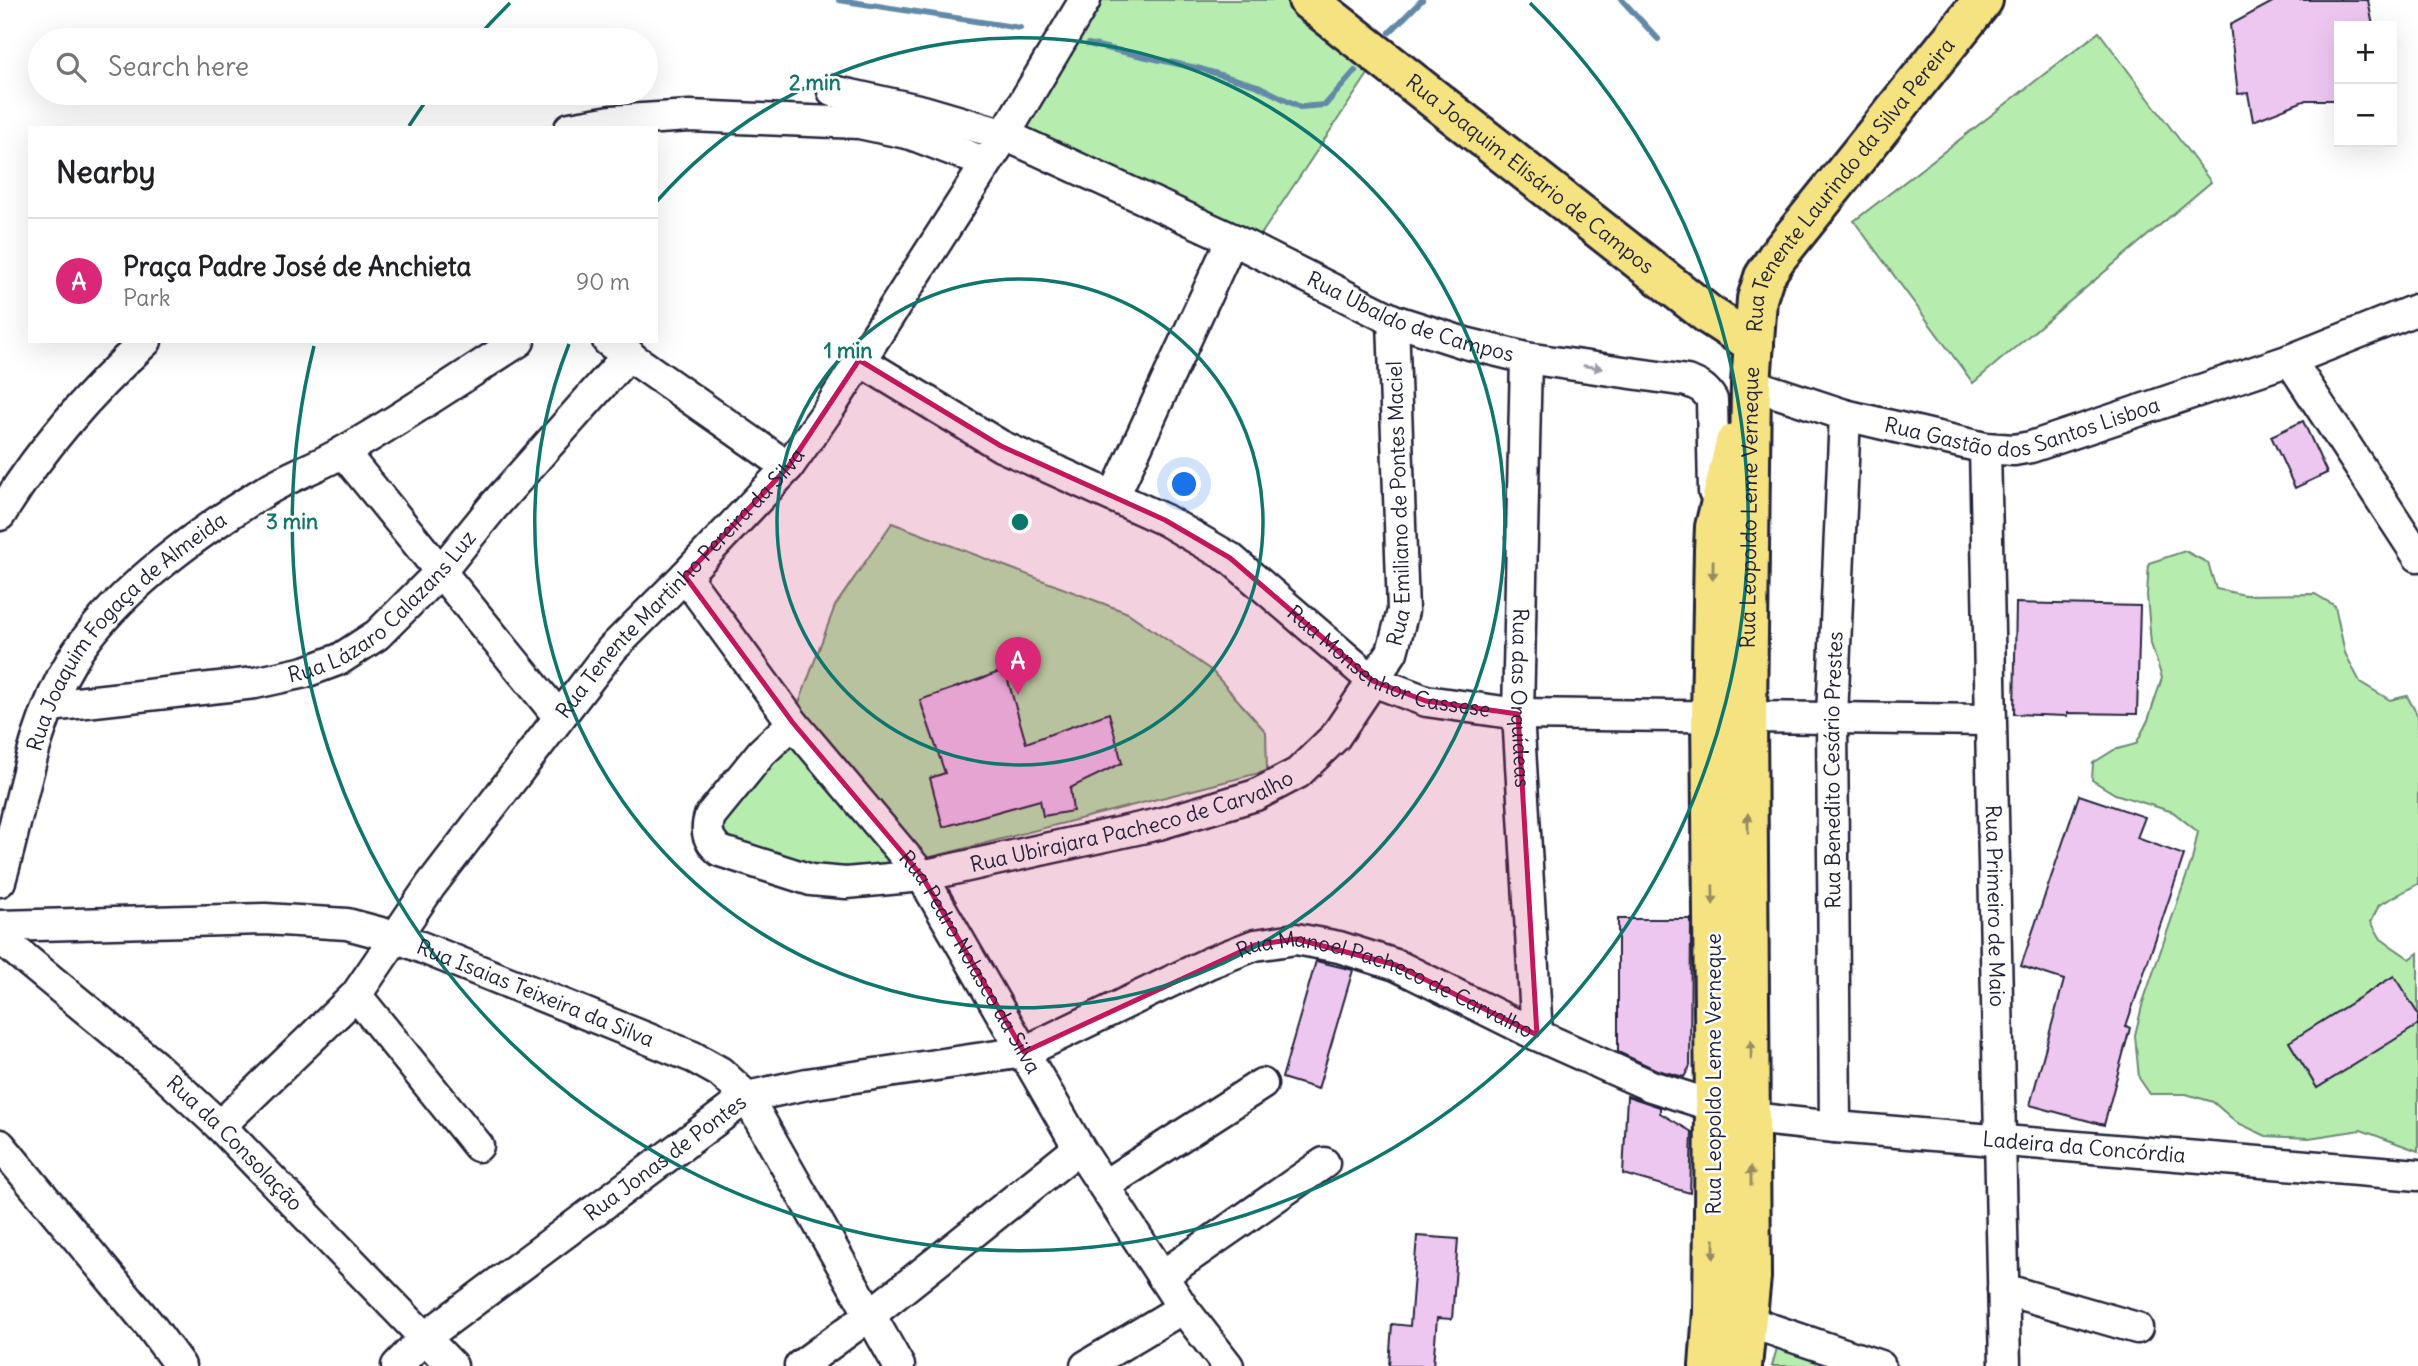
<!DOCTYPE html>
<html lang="en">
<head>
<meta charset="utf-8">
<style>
  :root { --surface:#fff; --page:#f2f2f2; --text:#202124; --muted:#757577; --line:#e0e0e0; --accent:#db2777 }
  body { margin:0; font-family:Delius,sans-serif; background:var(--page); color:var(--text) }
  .controls { position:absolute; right:21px; top:21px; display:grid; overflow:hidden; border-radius:0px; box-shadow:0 7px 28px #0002 }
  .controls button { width:63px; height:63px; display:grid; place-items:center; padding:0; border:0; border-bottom:2px solid var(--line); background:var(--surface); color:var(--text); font:35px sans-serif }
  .you { position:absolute; left:1185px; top:485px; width:24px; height:24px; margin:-18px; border:5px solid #fff; border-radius:50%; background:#1a73e8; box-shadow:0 0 0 10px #1a73e833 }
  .badge { display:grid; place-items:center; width:46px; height:46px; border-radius:50%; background:var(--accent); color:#fff; font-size:23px; font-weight:700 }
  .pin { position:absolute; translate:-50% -58px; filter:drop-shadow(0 2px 4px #0008) }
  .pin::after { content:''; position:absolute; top:37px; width:24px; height:21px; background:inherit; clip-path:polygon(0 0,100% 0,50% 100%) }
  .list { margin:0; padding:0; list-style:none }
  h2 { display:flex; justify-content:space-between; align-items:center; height:91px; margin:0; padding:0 28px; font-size:30px }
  h2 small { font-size:23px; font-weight:400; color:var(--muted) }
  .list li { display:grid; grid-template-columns:46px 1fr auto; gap:21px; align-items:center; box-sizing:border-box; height:126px; padding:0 28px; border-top:2px solid var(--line) }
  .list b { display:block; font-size:26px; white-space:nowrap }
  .list p { margin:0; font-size:23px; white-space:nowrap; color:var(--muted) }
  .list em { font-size:23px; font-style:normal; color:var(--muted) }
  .icon { flex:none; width:38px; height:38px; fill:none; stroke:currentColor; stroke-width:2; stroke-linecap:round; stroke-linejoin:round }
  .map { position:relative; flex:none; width:2418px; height:1366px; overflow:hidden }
  .search { position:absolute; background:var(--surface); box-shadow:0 7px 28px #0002; left:28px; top:28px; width:630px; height:77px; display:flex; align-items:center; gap:18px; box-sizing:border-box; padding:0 24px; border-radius:38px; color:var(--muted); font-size:26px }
  .panel { position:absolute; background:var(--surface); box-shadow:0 7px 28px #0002; left:28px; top:126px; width:630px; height:217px; border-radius:0px }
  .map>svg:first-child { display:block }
  .green { fill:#b6edaf; stroke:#6c8875; stroke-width:2 }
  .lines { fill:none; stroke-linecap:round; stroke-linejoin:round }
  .stream { stroke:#6489a8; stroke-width:6 }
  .building { fill:#eec7f1; stroke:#22223b; stroke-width:2 }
  .minor-casing { stroke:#22223b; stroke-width:35 }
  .major-casing { stroke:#22223b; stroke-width:44 }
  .minor { stroke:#fff; stroke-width:30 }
  .major { stroke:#f5e382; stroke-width:38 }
  .oneway { fill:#9c9ca7 }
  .oneway2 { fill:#968c62 }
  .marked { fill:#c2185b; fill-opacity:0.2; stroke:#c2185b; stroke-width:5; stroke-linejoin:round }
  .ring { fill:none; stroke:#0f766e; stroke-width:3.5 }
  .labels { text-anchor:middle; stroke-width:5; stroke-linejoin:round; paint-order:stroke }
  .street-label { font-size:21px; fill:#22223b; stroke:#fff }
  .centre { fill:#0f766e; stroke:#fff; stroke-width:3.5 }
  .ring-label { font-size:21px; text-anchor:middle; font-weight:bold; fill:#0f766e; stroke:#fff; stroke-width:5; stroke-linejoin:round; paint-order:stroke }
</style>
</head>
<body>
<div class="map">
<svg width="2418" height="1366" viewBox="0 0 2418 1366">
  <rect width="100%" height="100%" fill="#fff"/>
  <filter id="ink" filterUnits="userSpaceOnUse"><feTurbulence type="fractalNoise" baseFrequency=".0143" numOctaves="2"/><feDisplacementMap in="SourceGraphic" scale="14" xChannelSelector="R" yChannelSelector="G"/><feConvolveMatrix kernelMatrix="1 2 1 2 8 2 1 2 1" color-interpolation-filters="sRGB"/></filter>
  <g filter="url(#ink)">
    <!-- green -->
    <g class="green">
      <polygon points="1102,0 1287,0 1374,65 1258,239 1021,129"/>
      <polygon points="2099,32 2211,182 1973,383 1854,221"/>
      <polygon points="892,523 1128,613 1212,671 1266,732 1267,771 857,876 827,871 740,847 726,836 722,822 796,711 835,606"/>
      <polygon points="2185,551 2208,563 2216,589 2245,595 2315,594 2335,606 2345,653 2360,682 2390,700 2407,696 2418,716 2418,884 2379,905 2371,922 2381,939 2410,959 2418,953 2418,1151 2361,1130 2309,1138 2266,1136 2236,1122 2213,1102 2186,1094 2150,1094 2139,1078 2135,1035 2143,1002 2192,860 2198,832 2173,812 2115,794 2092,780 2093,763 2114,750 2136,744 2148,720 2162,678 2151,644 2147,595 2149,563"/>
      <polygon points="1780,1337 1865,1366 1772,1366"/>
    </g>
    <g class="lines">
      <!-- stream -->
      <g class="stream">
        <polyline points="839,0 1020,28"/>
        <polyline points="1622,0 1658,39"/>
        <polyline points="1390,32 1422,0"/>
        <polyline points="1088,44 1201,69 1258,86 1300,107 1325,105 1355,71"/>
      </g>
    </g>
    <!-- building -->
    <g class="building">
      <polygon points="2276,0 2368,0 2373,26 2339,26 2339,100 2306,100 2253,121 2248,93 2238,94 2230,25"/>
      <polygon points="2303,421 2327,473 2295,488 2271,436"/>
      <polygon points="2016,603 2140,606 2137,714 2067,713 2067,716 2014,714"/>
      <polygon points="1005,670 1026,743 1109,713 1122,763 1070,788 1073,811 1043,816 1040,800 943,827 930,778 945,773 920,700"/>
      <polygon points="2079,795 2145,817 2137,838 2184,855 2126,1026 2130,1028 2104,1125 2030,1105 2064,980 2021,966"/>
      <polygon points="1618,919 1691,919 1690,1066 1684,1077 1657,1070 1618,1052"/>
      <polygon points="1316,961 1353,970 1318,1089 1282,1078"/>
      <polygon points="2394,976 2418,1014 2418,1025 2317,1088 2289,1042"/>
      <polygon points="1627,1096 1660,1107 1660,1113 1692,1132 1690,1193 1623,1174"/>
      <polygon points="1417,1236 1458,1239 1452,1319 1437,1318 1433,1366 1389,1366 1392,1324 1410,1326"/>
    </g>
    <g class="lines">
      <!-- minor casing -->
      <g class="minor-casing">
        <g id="minor">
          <path id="s1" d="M833,91L923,111L1005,135L1232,239L1393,320L1465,343L1526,358L1687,381C1699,385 1706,389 1712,400L1714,492"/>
          <polyline points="570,128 611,121 690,116 859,123 911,134 986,163"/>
          <polyline points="608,341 788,467"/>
          <path id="s2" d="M1526,358L1518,714L1537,1035"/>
          <path id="s3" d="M859,360L1001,446L1165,520L1230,558L1373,681L1426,701L1518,714L1990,720"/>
          <polyline points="2290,360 2418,556"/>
          <path id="s4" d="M1751,384L1845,415L1985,448L2014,450L2031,447L2290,360L2418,309"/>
          <path id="s5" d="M1985,448L2005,1366"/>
          <polyline points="343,452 559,717"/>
          <polyline points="1114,496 1232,239"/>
          <path d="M0,515C40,449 89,393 146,341"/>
          <path id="s6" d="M685,576L793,723L922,876L1079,1148L1183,1308L1228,1366"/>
          <path id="s7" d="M50,706L255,683L305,672L340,659L377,635L441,571L492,508L629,354"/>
          <path id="s8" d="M793,723L762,752L710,816C705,832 708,840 720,851L811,880L846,883L922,876L1159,824L1256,795L1298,773L1335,737L1392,652L1403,611L1393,320"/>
          <path id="s9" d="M0,881C22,807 31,727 72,660C114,592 200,531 267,490C292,475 319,466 343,452C403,418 461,378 519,341"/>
          <path id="s10" d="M0,926L265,919L347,924L396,937L693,1057L720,1072L747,1097L899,1366"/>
          <path id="s11" d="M0,938L154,1065L220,1126L452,1366"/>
          <polyline points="356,995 478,1146"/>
          <path id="s12" d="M220,1126L356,995L431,885L612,649L685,576L788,467L829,409L996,149L1085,0"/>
          <path id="s13" d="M1835,1127L1832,717L1845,415"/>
          <polyline points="0,1145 152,1328 180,1366"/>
          <polyline points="1105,1185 1262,1084"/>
          <polyline points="1162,1276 1324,1163"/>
          <polyline points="2003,1289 2137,1328"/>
          <polyline points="1746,1321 1880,1366"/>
          <path id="s14" d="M397,1366L424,1338L747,1097L807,1084L1024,1052L1209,963L1255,945L1296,939L1339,947L1396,965L1537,1035L1651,1086L1751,1118L1835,1127L2418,1175"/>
          <polyline points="800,1366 870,1315 1079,1148"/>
          <polyline points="1086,1366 1183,1308"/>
        </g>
      </g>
      <!-- major casing -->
      <g class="major-casing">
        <g id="major">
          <path id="s15" d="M1308,0L1709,315L1754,344"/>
          <polyline points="1709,1366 1713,1312 1715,1108 1711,717 1714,549 1715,527 1735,443"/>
          <path id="s16" d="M1742,1366L1751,1277L1747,716L1751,384L1757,299L1764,277L1777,257L1983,0"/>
        </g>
      </g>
      <!-- minor -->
      <use href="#minor" class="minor"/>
      <!-- major -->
      <use href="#major" class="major"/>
    </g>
    <!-- one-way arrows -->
    <defs><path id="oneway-solid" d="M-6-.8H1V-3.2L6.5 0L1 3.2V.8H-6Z" transform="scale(1.75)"/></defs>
    <use class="oneway" href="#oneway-solid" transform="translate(1593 367) rotate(8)"/>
    <g class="oneway2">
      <use href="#oneway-solid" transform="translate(1713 570) rotate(91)"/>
      <use href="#oneway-solid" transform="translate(1748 823) rotate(-91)"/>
      <use href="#oneway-solid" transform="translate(1713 895) rotate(89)"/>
      <use href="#oneway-solid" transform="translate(1751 1050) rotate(-91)"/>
      <use href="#oneway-solid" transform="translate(1751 1176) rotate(-90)"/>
      <use href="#oneway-solid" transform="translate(1714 1249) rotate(91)"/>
    </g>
  </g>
  <!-- marked area -->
  <path class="marked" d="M859,360L1001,446L1165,520L1230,558L1373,681L1426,701L1518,714L1537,1035L1396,965L1296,939L1255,945L1024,1052L922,876L793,723L685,576L788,467Z"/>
  <!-- distance rings -->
  <g class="ring">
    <circle cx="1020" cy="522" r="243"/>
    <path d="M657 201A485 485 0 1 1 569 344"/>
    <path d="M409 126A728 728 0 0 1 431 94M475 40A728 728 0 0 1 510 3M1530 3A728 728 0 1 1 314 346"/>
  </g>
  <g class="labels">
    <!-- street labels -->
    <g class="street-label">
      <text dy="7" stroke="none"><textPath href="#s15" startOffset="282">Rua Joaquim Elisário de Campos</textPath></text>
      <text dy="7" stroke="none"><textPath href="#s16" startOffset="1213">Rua Tenente Laurindo da Silva Pereira</textPath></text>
      <text dy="7" stroke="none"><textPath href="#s1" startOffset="623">Rua Ubaldo de Campos</textPath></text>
      <text dy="7" stroke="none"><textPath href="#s4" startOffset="282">Rua Gastão dos Santos Lisboa</textPath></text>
      <text dy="7" stroke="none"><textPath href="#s8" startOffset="1066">Rua Emiliano de Pontes Maciel</textPath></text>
      <text dy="7" stroke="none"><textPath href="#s16" startOffset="859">Rua Leopoldo Leme Verneque</textPath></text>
      <text dy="7" stroke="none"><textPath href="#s12" startOffset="714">Rua Tenente Martinho Pereira da Silva</textPath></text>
      <text dy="7" stroke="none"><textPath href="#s7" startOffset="359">Rua Lázaro Calazans Luz</textPath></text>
      <text dy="7" stroke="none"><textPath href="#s9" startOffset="289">Rua Joaquim Fogaça de Almeida</textPath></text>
      <text dy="7" stroke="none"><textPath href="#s3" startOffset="616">Rua Monsenhor Cassese</textPath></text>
      <text dy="7" stroke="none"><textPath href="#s2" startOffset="340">Rua das Orquídeas</textPath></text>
      <text dy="7" stroke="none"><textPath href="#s13" startOffset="357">Rua Benedito Cesário Prestes</textPath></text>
      <text dy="7" stroke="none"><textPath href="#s8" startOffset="588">Rua Ubirajara Pacheco de Carvalho</textPath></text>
      <text dy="7" stroke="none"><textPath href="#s5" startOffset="458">Rua Primeiro de Maio</textPath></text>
      <text dy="7" stroke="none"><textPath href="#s6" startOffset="481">Rua Pedro Nolasco da Silva</textPath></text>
      <text dy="7" stroke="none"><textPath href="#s10" startOffset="548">Rua Isaias Teixeira da Silva</textPath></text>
      <text dy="7" stroke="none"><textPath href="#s14" startOffset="1116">Rua Manoel Pacheco de Carvalho</textPath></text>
      <text transform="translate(1714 1074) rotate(-90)" y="7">Rua Leopoldo Leme Verneque</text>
      <text dy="7" stroke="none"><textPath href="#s11" startOffset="312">Rua da Consolação</textPath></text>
      <text dy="7" stroke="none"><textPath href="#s14" startOffset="1844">Ladeira da Concórdia</textPath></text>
      <text dy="7" stroke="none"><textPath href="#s14" startOffset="340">Rua Jonas de Pontes</textPath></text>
    </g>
  </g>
  <circle cx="1020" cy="522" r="10" class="centre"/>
  <g class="ring-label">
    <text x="815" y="90">2 min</text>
    <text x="848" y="358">1 min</text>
    <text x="292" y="529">3 min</text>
  </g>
</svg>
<div class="controls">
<button>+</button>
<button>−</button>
</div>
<div class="you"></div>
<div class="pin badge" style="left:1018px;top:695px">A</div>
<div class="search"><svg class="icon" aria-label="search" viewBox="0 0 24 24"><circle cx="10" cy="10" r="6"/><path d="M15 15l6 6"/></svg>Search here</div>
<section class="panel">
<h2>Nearby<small></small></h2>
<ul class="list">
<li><span class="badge">A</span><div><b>Praça Padre José de Anchieta</b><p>Park</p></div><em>90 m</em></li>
</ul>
</section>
</div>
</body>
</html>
